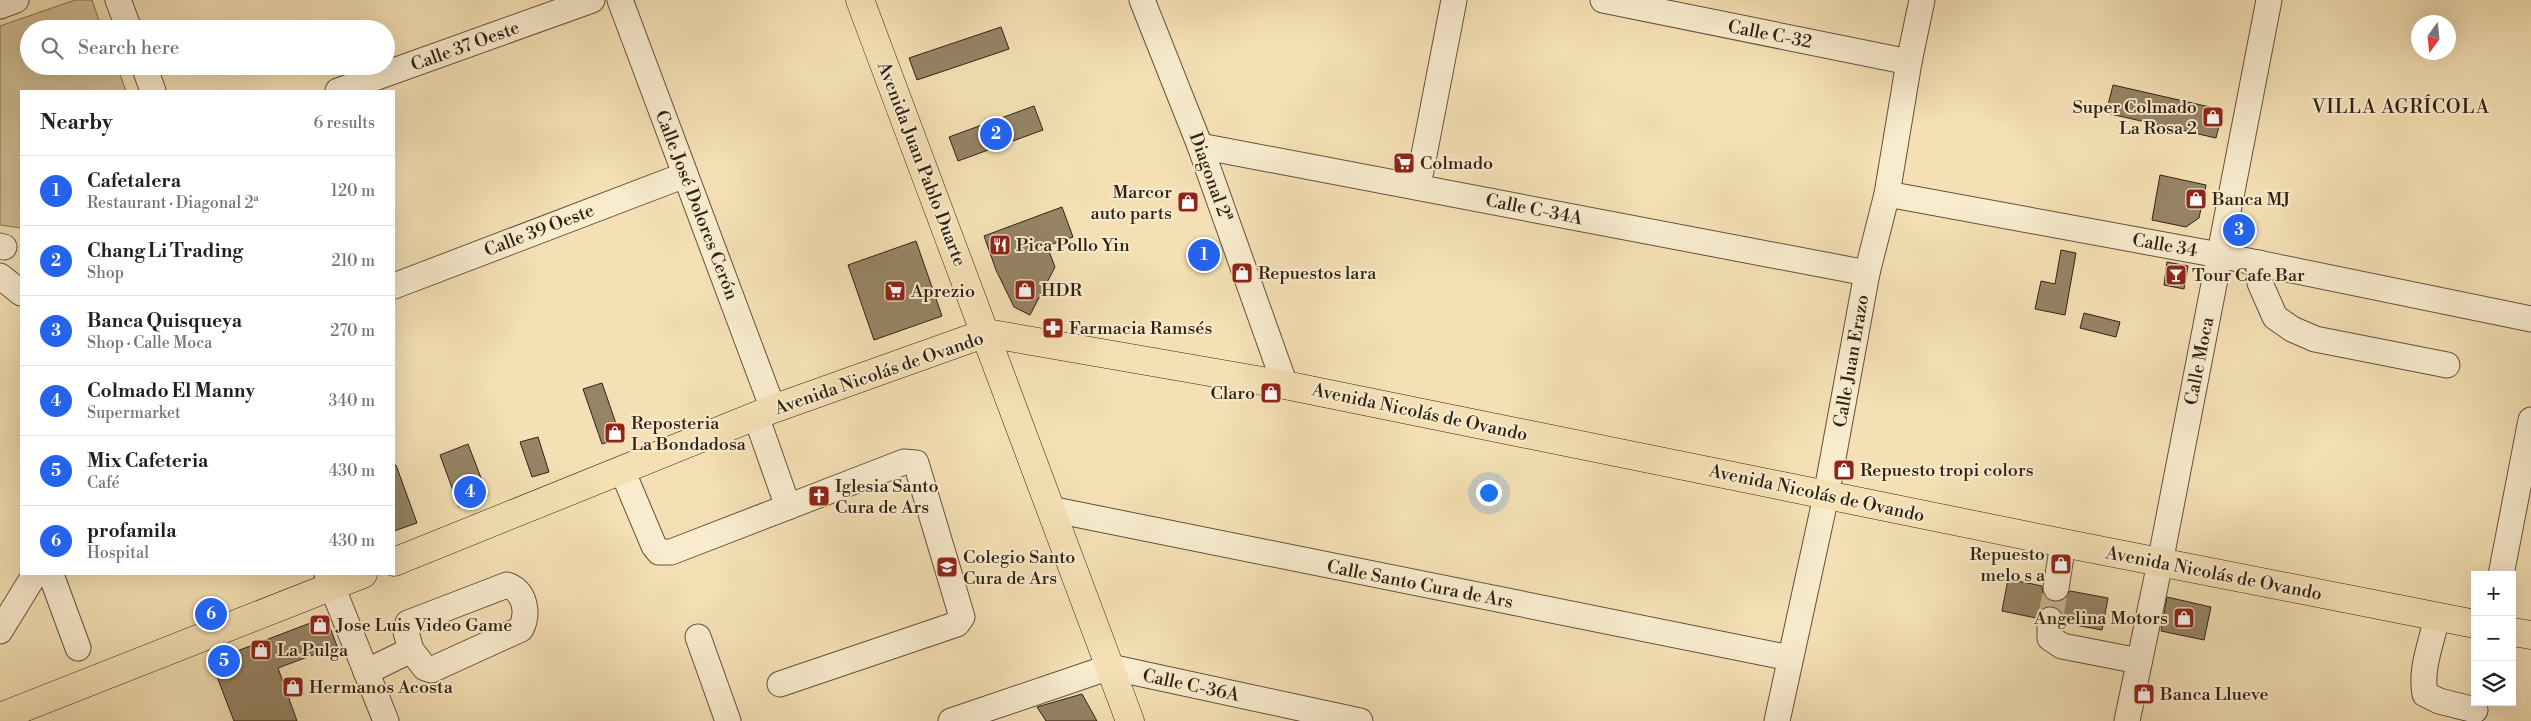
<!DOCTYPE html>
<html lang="en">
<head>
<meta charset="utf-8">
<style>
  :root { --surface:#fff; --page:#f6f6f6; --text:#202124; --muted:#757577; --line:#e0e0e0; --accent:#2563eb }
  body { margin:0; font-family:"Libre Bodoni",serif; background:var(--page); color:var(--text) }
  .controls { position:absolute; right:15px; bottom:15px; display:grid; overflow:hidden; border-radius:0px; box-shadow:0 5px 20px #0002 }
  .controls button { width:45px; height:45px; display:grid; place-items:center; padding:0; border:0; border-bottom:1px solid var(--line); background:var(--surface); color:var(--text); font:25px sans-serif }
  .compass { position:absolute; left:2411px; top:15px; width:45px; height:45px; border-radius:50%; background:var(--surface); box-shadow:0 5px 20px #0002; rotate:195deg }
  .you { position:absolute; left:1488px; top:492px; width:18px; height:18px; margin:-12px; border:4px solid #fff; border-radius:50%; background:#1a73e8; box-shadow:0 0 0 8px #1a73e833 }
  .badge { display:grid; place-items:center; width:32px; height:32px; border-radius:50%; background:var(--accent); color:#fff; font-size:16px; font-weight:700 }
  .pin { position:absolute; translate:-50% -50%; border:2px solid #fff; box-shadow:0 1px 5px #0006 }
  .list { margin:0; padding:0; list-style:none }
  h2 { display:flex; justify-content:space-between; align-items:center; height:65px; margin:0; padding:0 20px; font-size:21px }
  h2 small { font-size:16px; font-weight:400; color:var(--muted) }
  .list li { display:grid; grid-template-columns:32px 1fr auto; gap:15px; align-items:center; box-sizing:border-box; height:70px; padding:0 20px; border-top:1px solid var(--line) }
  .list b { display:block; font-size:19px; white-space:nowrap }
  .list p { margin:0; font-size:16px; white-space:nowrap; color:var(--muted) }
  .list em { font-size:16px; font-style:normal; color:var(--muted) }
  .icon { flex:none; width:28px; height:28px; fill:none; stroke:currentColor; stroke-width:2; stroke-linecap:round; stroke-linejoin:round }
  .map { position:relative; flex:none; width:2531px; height:721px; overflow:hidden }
  .search { position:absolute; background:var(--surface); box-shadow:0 5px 20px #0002; left:20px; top:20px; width:375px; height:55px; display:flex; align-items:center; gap:12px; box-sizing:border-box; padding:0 18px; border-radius:28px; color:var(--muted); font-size:19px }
  .panel { position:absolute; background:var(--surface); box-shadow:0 5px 20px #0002; left:20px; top:90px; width:375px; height:485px; border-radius:0px }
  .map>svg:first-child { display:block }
  .green { fill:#d3c098; stroke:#827055 }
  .building { fill:#968466; stroke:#312112 }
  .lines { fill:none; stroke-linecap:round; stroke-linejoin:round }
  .minor-tunnel { stroke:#cdba94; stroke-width:25; stroke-dasharray:25 12; stroke-linecap:butt }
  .minor-casing { stroke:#62513a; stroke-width:27 }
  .major-casing { stroke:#312112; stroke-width:29 }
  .minor { stroke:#f8ebce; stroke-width:25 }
  .major { stroke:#f4e0b4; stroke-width:28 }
  .labels { text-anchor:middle; stroke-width:4; stroke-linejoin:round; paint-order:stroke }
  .street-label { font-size:18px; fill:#312112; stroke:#f8ebce }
  .poi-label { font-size:18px; fill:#312112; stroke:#f8ebce; text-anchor:start }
  .neighbourhood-label { font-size:19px; letter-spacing:1px; fill:#312112; stroke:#f8ebce }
</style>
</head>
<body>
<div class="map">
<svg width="2531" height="721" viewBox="0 0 2531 721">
  <rect width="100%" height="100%" fill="#f4e0b4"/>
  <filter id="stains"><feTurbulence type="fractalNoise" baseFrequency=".004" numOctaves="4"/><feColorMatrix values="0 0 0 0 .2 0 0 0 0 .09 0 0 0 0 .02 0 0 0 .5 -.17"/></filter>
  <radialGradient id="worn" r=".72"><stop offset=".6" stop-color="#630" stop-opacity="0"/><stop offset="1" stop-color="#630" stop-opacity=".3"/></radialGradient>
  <!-- green -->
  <polygon class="green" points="75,0 92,0 102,29 29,29 29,66 117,66 126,91 21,91 21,228 0,225 0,26"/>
  <!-- building -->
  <g class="building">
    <polygon points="1001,27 1009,49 917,80 909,58"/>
    <polygon points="2113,85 2223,110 2216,138 2106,113"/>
    <polygon points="1034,106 1043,130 958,161 949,137"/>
    <polygon points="2160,175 2206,185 2199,218 2186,227 2152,220"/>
    <polygon points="1062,207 1073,237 1047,246 1055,267 1030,315 1014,307 996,270 984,236"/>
    <polygon points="916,241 942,316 874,340 848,265"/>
    <polygon points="2061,250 2076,253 2065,315 2035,309 2041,281 2055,284"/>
    <polygon points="2167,262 2188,266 2184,289 2164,285"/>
    <polygon points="2084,313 2120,322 2116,337 2080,328"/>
    <polygon points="602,383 621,438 602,444 583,389"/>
    <polygon points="538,437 549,472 532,477 520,442"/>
    <polygon points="468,444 488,496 459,507 440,455"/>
    <polygon points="394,465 396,465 417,523 394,531"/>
    <polygon points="2008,579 2042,586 2043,594 2053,602 2062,601 2070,591 2108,598 2102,630 2064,623 2062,612 2050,606 2042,608 2036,618 2002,611"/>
    <polygon points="2167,597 2211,607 2204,640 2161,631"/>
    <polygon points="326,617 337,646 278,668 297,721 234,721 211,661"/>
    <polygon points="1082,694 1097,721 1046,721 1037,707"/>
  </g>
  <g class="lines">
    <!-- minor-tunnel -->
    <polyline class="minor-tunnel" points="2050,620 2056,588"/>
    <!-- minor casing -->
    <g class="minor-casing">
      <g id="minor">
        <polyline points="118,0 129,29"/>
        <polyline points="620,0 773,409"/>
        <polyline points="1142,0 1200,146 1285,385"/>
        <polyline points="1603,0 1909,62"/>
        <polyline points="0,6 16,0"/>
        <polyline points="144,66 153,91"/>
        <polyline points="338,91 592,0"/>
        <polyline points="1200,146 1867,273"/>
        <polyline points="1418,186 1454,0"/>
        <polyline points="1887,194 2219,255 2531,319"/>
        <polyline points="0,246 4,247"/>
        <polyline points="2259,263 2260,283 2275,317 2292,329 2315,339 2447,365"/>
        <polyline points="0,276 21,293"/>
        <polyline points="394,286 685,175"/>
        <polyline points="756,416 788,507"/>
        <polyline points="622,470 654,546 659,552 671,552 904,462 916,463 962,617 957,624 780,684"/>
        <polyline points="1050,509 1790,658"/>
        <polyline points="46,574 53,580 78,648"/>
        <polyline points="327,574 386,721"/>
        <polyline points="2501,575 2531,420"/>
        <polyline points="2056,588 2063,543"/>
        <path d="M2437,617C2432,641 2420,669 2425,694L2439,701L2475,710"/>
        <polyline points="2050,620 2050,638 2062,646 2139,661"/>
        <polyline points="0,631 35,574"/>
        <polyline points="698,637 728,721"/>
        <path d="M366,672L411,650L425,668L431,670L521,629C529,613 525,591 507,585L408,623L406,632L411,650"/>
        <polyline points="951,721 1110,667 1360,721"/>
        <polyline points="1777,721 1826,496 1867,273 1887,194 1909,62 1922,0"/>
        <polyline points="2127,721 2160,563 2269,0"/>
      </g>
    </g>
    <!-- major casing -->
    <g class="major-casing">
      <g id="major">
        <polyline points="860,0 1130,721"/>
        <polyline points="394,562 773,409 986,333 1285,385 2063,543 2475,624"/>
        <polyline points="2512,632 2531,635"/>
        <polyline points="0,717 363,574"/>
      </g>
    </g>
    <!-- minor -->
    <use href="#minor" class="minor"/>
    <!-- major -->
    <use href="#major" class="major"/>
  </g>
  <!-- icons -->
  <defs>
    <g id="shop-square" transform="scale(1.125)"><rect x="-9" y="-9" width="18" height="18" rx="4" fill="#8f2418" stroke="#f8ebce"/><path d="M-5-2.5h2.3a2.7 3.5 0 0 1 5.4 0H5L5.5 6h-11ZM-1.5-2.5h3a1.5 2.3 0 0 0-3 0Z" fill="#fff"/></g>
    <g id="supermarket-square" transform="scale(1.125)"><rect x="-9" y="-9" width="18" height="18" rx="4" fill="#8f2418" stroke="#f8ebce"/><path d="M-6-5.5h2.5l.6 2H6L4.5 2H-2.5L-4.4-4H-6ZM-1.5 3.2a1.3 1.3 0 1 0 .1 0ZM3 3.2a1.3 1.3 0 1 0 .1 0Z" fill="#fff"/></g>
    <g id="restaurant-square" transform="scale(1.125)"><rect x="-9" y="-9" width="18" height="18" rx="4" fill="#8f2418" stroke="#f8ebce"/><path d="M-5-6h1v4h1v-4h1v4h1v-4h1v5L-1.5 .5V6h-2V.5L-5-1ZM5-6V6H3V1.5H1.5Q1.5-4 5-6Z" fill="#fff"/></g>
    <g id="bar-square" transform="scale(1.125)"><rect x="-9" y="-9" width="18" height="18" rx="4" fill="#8f2418" stroke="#f8ebce"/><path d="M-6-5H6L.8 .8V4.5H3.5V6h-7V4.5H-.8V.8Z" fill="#fff"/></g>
    <g id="pharmacy-square" transform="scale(1.125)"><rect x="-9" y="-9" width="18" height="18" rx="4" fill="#8f2418" stroke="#f8ebce"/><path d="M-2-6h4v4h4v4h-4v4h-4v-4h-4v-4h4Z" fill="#fff"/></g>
    <g id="church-square" transform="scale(1.125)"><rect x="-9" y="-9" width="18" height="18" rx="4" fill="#8f2418" stroke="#f8ebce"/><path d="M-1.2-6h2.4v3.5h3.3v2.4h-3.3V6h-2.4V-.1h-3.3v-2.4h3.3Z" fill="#fff"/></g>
    <g id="school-square" transform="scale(1.125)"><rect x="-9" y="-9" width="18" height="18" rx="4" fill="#8f2418" stroke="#f8ebce"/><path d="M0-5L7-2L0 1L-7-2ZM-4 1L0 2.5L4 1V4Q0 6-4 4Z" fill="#fff"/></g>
  </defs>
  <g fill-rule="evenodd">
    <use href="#shop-square" x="2213" y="117"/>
    <use href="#supermarket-square" x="1404" y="163"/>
    <use href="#shop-square" x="2196" y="199"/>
    <use href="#shop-square" x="1188" y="202"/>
    <use href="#restaurant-square" x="1000" y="245"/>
    <use href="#shop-square" x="1242" y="273"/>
    <use href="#bar-square" x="2176" y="275"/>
    <use href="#shop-square" x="1025" y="290"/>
    <use href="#supermarket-square" x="895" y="291"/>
    <use href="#pharmacy-square" x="1053" y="328"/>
    <use href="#shop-square" x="1271" y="393"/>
    <use href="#shop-square" x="615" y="433"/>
    <use href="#shop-square" x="1844" y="470"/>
    <use href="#church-square" x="819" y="496"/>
    <use href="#shop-square" x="2061" y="564"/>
    <use href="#school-square" x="947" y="567"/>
    <use href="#shop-square" x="2184" y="618"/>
    <use href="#shop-square" x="320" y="625"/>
    <use href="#shop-square" x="261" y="650"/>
    <use href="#shop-square" x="293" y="687"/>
    <use href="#shop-square" x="2144" y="694"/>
  </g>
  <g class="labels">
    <!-- street labels -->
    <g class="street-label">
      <text transform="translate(1770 34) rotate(11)" y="6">Calle C-32</text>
      <text transform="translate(465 46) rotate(-20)" y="6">Calle 37 Oeste</text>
      <text transform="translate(922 164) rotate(69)" y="6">Avenida Juan Pablo Duarte</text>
      <text transform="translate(1211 177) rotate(70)" y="6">Diagonal 2ª</text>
      <text transform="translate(697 205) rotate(69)" y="6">Calle José Dolores Cerón</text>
      <text transform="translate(1534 209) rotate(11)" y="6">Calle C-34A</text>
      <text transform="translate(539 230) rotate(-21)" y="6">Calle 39 Oeste</text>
      <text transform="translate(2165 245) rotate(10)" y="6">Calle 34</text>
      <text transform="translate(1851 361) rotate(-80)" y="6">Calle Juan Erazo</text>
      <text transform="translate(2199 361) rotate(-79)" y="6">Calle Moca</text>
      <text transform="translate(879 373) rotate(-19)" y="6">Avenida Nicolás de Ovando</text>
      <text transform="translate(1420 412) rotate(12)" y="6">Avenida Nicolás de Ovando</text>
      <text transform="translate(1817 493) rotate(12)" y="6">Avenida Nicolás de Ovando</text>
      <text transform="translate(2214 573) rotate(11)" y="6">Avenida Nicolás de Ovando</text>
      <text transform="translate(1420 584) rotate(11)" y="6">Calle Santo Cura de Ars</text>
      <text transform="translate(1191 685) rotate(12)" y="6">Calle C-36A</text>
    </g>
    <!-- poi labels -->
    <g class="poi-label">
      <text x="2197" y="113" text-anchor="end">Super Colmado<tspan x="2197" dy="21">La Rosa 2</tspan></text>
      <text x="1420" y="169">Colmado</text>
      <text x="1172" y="198" text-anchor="end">Marcor<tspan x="1172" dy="21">auto parts</tspan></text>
      <text x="2212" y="205">Banca MJ</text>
      <text x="1016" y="251">Pica Pollo Yin</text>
      <text x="1258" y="279">Repuestos lara</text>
      <text x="2192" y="281">Tour Cafe Bar</text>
      <text x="1041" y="296">HDR</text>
      <text x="911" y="297">Aprezio</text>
      <text x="1069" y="334">Farmacia Ramsés</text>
      <text x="1255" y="399" text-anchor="end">Claro</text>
      <text x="631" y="429">Reposteria<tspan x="631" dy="21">La Bondadosa</tspan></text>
      <text x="1860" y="476">Repuesto tropi colors</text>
      <text x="835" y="492">Iglesia Santo<tspan x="835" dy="21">Cura de Ars</tspan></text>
      <text x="2045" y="560" text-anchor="end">Repuesto<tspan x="2045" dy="21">melo s a</tspan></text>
      <text x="963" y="563">Colegio Santo<tspan x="963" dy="21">Cura de Ars</tspan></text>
      <text x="2168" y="624" text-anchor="end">Angelina Motors</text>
      <text x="336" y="631">Jose Luis Video Game</text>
      <text x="277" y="656">La Pulga</text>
      <text x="309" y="693">Hermanos Acosta</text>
      <text x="2160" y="700">Banca Llueve</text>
    </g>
    <!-- neighbourhood labels -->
    <g class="neighbourhood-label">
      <text x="2401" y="113">VILLA AGRÍCOLA</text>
    </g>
  </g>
  <rect width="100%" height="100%" filter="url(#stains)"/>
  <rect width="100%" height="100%" fill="url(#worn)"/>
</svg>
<div class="controls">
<button>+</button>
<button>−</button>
<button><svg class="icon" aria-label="layers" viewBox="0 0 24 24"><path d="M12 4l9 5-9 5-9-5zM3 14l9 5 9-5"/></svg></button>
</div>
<svg class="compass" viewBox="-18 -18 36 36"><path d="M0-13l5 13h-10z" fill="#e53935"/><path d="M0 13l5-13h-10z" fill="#757577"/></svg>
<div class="you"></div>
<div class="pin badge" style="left:1204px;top:255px">1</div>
<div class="pin badge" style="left:996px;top:134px">2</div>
<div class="pin badge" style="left:2239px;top:230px">3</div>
<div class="pin badge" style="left:470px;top:492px">4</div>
<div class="pin badge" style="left:224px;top:661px">5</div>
<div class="pin badge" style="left:211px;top:614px">6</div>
<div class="search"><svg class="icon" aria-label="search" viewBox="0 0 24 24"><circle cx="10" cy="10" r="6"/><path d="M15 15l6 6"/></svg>Search here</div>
<section class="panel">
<h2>Nearby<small>6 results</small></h2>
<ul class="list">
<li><span class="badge">1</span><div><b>Cafetalera</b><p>Restaurant · Diagonal 2ª</p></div><em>120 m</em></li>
<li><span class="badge">2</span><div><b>Chang Li Trading</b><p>Shop</p></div><em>210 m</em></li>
<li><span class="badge">3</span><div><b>Banca Quisqueya</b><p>Shop · Calle Moca</p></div><em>270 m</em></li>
<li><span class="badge">4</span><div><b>Colmado El Manny</b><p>Supermarket</p></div><em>340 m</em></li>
<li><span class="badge">5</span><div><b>Mix Cafeteria</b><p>Café</p></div><em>430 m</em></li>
<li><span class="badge">6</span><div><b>profamila</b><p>Hospital</p></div><em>430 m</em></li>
</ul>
</section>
</div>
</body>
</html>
